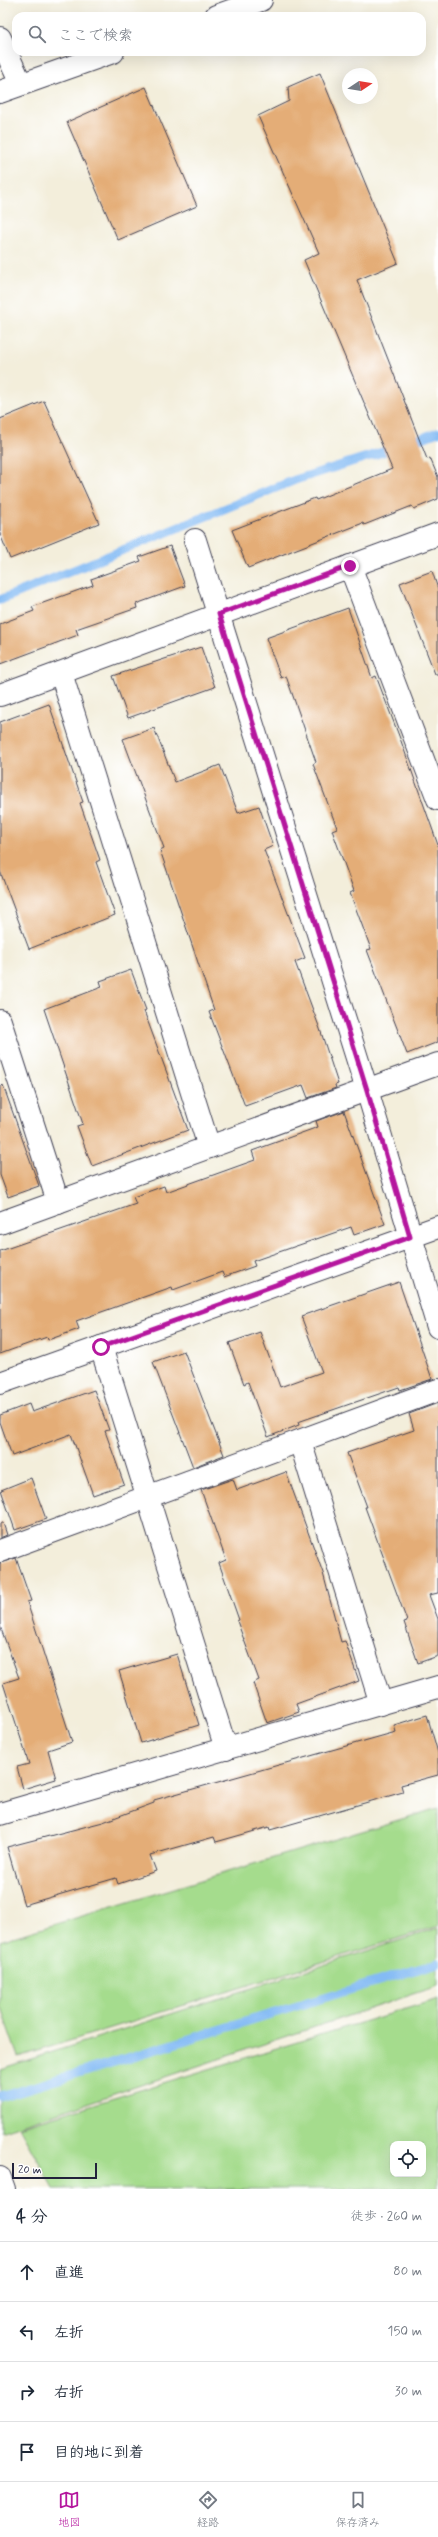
<!DOCTYPE html>
<html lang="ja">
<head>
<meta charset="utf-8">
<style>
  :root { --surface:#fff; --page:#f6f6f7; --text:#1f2937; --muted:#747a83; --line:#e0e1e3; --accent:#b5179e }
  body { margin:0; font-family:Mynerve,"Klee One",sans-serif; background:var(--page); color:var(--text) }
  .controls { position:absolute; right:12px; bottom:12px; display:grid; overflow:hidden; border-radius:8px; box-shadow:0 4px 16px #0002 }
  .controls button { width:36px; height:36px; display:grid; place-items:center; padding:0; border:0; border-bottom:1px solid var(--line); background:var(--surface); color:var(--text); font:20px sans-serif }
  .compass { position:absolute; left:342px; top:68px; width:36px; height:36px; border-radius:50%; background:var(--surface); box-shadow:0 4px 16px #0002; rotate:78deg }
  .scale { position:absolute; left:12px; bottom:10px; width:85px; box-sizing:border-box; padding-left:4px; border:2px solid #22223b; border-top:0; font-size:11px; line-height:14px; white-space:nowrap; color:#22223b; -webkit-text-stroke:3px #fff; paint-order:stroke }
  .stop { position:absolute; width:12px; height:12px; margin:-9px; border:3px solid #b5179e; border-radius:50%; background:#fff }
  .stop.end { background:#b5179e; border-color:#fff; box-shadow:0 1px 4px #0008 }
  .list { margin:0; padding:0; list-style:none }
  h2 { display:flex; justify-content:space-between; align-items:center; height:52px; margin:0; padding:0 16px; font-size:17px }
  h2 small { font-size:13px; font-weight:400; color:var(--muted) }
  .list li { display:grid; grid-template-columns:26px 1fr auto; gap:12px; align-items:center; box-sizing:border-box; height:60px; padding:0 16px; border-top:1px solid var(--line) }
  .list b { display:block; font-size:15px; white-space:nowrap }
  .list em { font-size:13px; font-style:normal; color:var(--muted) }
  .icon { flex:none; width:22px; height:22px; fill:none; stroke:currentColor; stroke-width:2; stroke-linecap:round; stroke-linejoin:round }
  .map { position:relative; flex:none; width:438px; height:2189px; overflow:hidden }
  .search { position:absolute; background:var(--surface); box-shadow:0 4px 16px #0002; left:12px; right:12px; top:12px; height:44px; display:flex; align-items:center; gap:10px; box-sizing:border-box; padding:0 14px; border-radius:12px; color:var(--muted); font-size:15px }
  .sheet { height:292px; background:var(--surface) }
  nav { display:flex; justify-content:space-around; align-items:center; box-sizing:border-box; height:56px; border-top:1px solid var(--line); background:var(--surface); font-size:11px; color:var(--muted) }
  nav a { display:grid; justify-items:center; gap:2px }
  nav .on { color:var(--accent) }
  .map>svg:first-child { display:block }
  .green { fill:#a5dc8d; stroke:#647f64; fill-rule:evenodd }
  .lines { fill:none; stroke-linecap:round; stroke-linejoin:round }
  .stream { stroke:#84bbf4; stroke-width:9 }
  .building { fill:#e4ad77 }
  .minor-casing { stroke:#414153; stroke-width:24 }
  .tertiary-casing { stroke:#414153; stroke-width:24 }
  .minor { stroke:#fff; stroke-width:22 }
  .tertiary { stroke:#fff; stroke-width:22 }
  .route { stroke:#b5179e; stroke-width:5 }
</style>
</head>
<body>
<div class="map">
<svg width="438" height="2189" viewBox="0 0 438 2189">
  <rect width="100%" height="100%" fill="#fff"/>
  <filter id="ink" filterUnits="userSpaceOnUse"><feTurbulence type="fractalNoise" baseFrequency=".025" numOctaves="2"/><feDisplacementMap in="SourceGraphic" scale="8" xChannelSelector="R" yChannelSelector="G"/><feConvolveMatrix kernelMatrix="1 2 1 2 8 2 1 2 1" color-interpolation-filters="sRGB"/></filter>
  <filter id="wash" filterUnits="userSpaceOnUse"><feTurbulence type="fractalNoise" baseFrequency=".012" numOctaves="4" result="noise"/><feDisplacementMap in="SourceGraphic" scale="16" xChannelSelector="R" yChannelSelector="G"/><feGaussianBlur stdDeviation="0.9" result="paint"/><feColorMatrix in="noise" values="0 0 0 0 0 0 0 0 0 0 0 0 0 0 0 0 0 1.4 0 .05"/><feComposite in="paint" operator="in"/></filter>
  <g filter="url(#wash)">
    <rect width="100%" height="100%" fill="#f3eedb"/>
    <!-- green -->
    <g class="green">
      <polygon points="438,1808 438,1926 18,2057 0,2006 0,1941"/>
      <polygon points="438,1928 438,1986 0,2132 0,2069"/>
      <path d="M438,1999V2189H54L19,2127ZM393,2144H423V2174H393Z"/>
    </g>
    <g class="lines">
      <!-- stream -->
      <g class="stream">
        <polyline points="409,443 438,432"/>
        <polyline points="0,600 295,480 395,448"/>
        <polyline points="0,2097 438,1963"/>
      </g>
    </g>
    <g id="blocks">
      <!-- building -->
      <g class="building">
        <polygon points="320,73 398,263 357,280 427,459 430,458 438,477 438,499 414,509 412,506 364,525 363,523 248,568 232,530 315,498 316,500 392,469 304,260 319,253 258,116 289,101 288,87"/>
        <polygon points="146,87 197,206 118,240 67,122"/>
        <polygon points="44,401 99,523 10,559 0,534 0,419"/>
        <polygon points="170,546 185,586 136,604 137,608 76,629 78,635 0,664 0,624 34,611 32,607 93,585 91,579 141,561 139,557"/>
        <polygon points="432,571 438,589 438,674 435,674 400,583"/>
        <polygon points="348,608 372,678 376,676 401,741 438,845 438,1042 407,1054 367,950 371,949 350,893 354,891 332,830 337,828 313,764 316,762 286,676 281,678 266,638"/>
        <polygon points="201,647 215,687 128,718 113,676"/>
        <polygon points="49,704 83,802 80,803 100,860 96,862 115,915 29,949 0,871 0,722"/>
        <polygon points="154,728 175,782 220,765 238,813 259,806 273,846 264,850 305,958 295,962 320,1029 338,1084 335,1085 336,1088 308,1098 303,1085 245,1106 209,1012 214,1010 160,850 164,848 123,739"/>
        <polygon points="131,970 146,1010 144,1011 188,1130 92,1166 77,1126 83,1124 44,1009 102,987 100,981"/>
        <polygon points="3,1085 39,1186 8,1197 0,1175 0,1086"/>
        <polygon points="344,1111 385,1224 354,1235 351,1227 253,1261 255,1266 224,1277 222,1272 173,1290 172,1287 76,1321 79,1329 48,1340 47,1337 0,1354 0,1251 136,1204 133,1197 164,1186 166,1192 255,1160 252,1151 318,1127 316,1121"/>
        <polygon points="399,1282 432,1379 400,1390 399,1387 298,1422 299,1425 268,1437 248,1382 244,1384 229,1343 260,1332 280,1387 322,1372 301,1316"/>
        <polygon points="184,1351 224,1455 193,1467 153,1362"/>
        <polygon points="94,1390 109,1430 105,1431 124,1484 93,1495 71,1434 12,1456 0,1422 0,1415 29,1404 32,1412"/>
        <polygon points="438,1403 438,1593 429,1595 438,1619 438,1656 418,1663 404,1622 407,1621 365,1507 367,1507 347,1453 414,1430 409,1414"/>
        <polygon points="286,1472 323,1573 341,1642 345,1641 359,1681 296,1704 299,1712 267,1723 253,1683 259,1680 237,1621 239,1620 219,1563 226,1560 201,1490 233,1479 237,1490"/>
        <polygon points="31,1478 46,1519 15,1530 1,1490"/>
        <polygon points="0,1523 3,1523 7,1535 0,1538"/>
        <polygon points="16,1558 31,1601 27,1602 72,1742 48,1750 56,1779 23,1789 17,1767 29,1764 3,1683 19,1678 0,1626 0,1563"/>
        <polygon points="177,1654 199,1725 141,1743 119,1671"/>
        <polygon points="427,1715 438,1753 438,1775 401,1785 403,1792 270,1830 269,1827 216,1842 214,1837 150,1855 156,1871 118,1884 116,1878 24,1905 7,1847 103,1822 154,1803 154,1800 396,1732 394,1725"/>
      </g>
    </g>
  </g>
  <g filter="url(#ink)">
    <use href="#blocks" fill-opacity="0" stroke="#414153" stroke-width="1"/>
    <g class="lines">
      <!-- minor casing -->
      <g class="minor-casing">
        <g id="minor">
          <polyline points="195,540 367,1090 438,1327"/>
          <polyline points="350,566 438,799"/>
          <polyline points="61,673 209,1147"/>
          <polyline points="0,695 438,534"/>
          <polyline points="0,1021 58,1202"/>
          <polyline points="0,1223 438,1064"/>
          <polyline points="101,1347 226,1749"/>
          <polyline points="300,1441 381,1704"/>
          <polyline points="0,1551 438,1390"/>
          <polyline points="0,1814 438,1687"/>
        </g>
      </g>
      <!-- tertiary casing -->
      <g class="tertiary-casing">
        <g id="tertiary">
          <polyline points="216,16 261,0"/>
          <polyline points="0,38 21,84"/>
          <polyline points="0,92 113,52"/>
          <polyline points="0,1383 438,1227"/>
          <polyline points="0,2178 4,2189"/>
        </g>
      </g>
      <!-- minor -->
      <use href="#minor" class="minor"/>
      <!-- tertiary -->
      <use href="#tertiary" class="tertiary"/>
    </g>
  </g>
  <g class="lines" filter="url(#ink)">
    <!-- route -->
    <polyline class="route" points="101,1347 410,1237 367,1090 219,614 350,566"/>
  </g>
</svg>
<div class="controls">
<button><svg class="icon" aria-label="locate" viewBox="0 0 24 24"><circle cx="12" cy="12" r="6"/><path d="M12 2v4M12 18v4M2 12h4M18 12h4"/></svg></button>
</div>
<svg class="compass" viewBox="-18 -18 36 36"><path d="M0-13l5 13h-10z" fill="#e53935"/><path d="M0 13l5-13h-10z" fill="#747a83"/></svg>
<div class="scale">20 m</div>
<div class="stop" style="left:101px;top:1347px"></div>
<div class="stop end" style="left:350px;top:566px"></div>
<div class="search"><svg class="icon" aria-label="search" viewBox="0 0 24 24"><circle cx="10" cy="10" r="6"/><path d="M15 15l6 6"/></svg>ここで検索</div>
</div>
<section class="sheet">
<h2>4 分<small>徒歩 · 260 m</small></h2>
<ul class="list">
<li><svg class="icon" aria-label="ahead" viewBox="0 0 24 24"><path d="M12 20V5M6 11l6-6 6 6"/></svg><div><b>直進</b></div><em>80 m</em></li>
<li><svg class="icon" aria-label="left" viewBox="0 0 24 24"><path d="M17 20v-9H6M10 6l-5 5 5 5"/></svg><div><b>左折</b></div><em>150 m</em></li>
<li><svg class="icon" aria-label="right" viewBox="0 0 24 24"><path d="M7 20v-9h11M14 6l5 5-5 5"/></svg><div><b>右折</b></div><em>30 m</em></li>
<li><svg class="icon" aria-label="arrive" viewBox="0 0 24 24"><path d="M6 21V4h12l-3 4 3 4H6"/></svg><div><b>目的地に到着</b></div></li>
</ul>
</section>
<nav>
<a class="on"><svg class="icon" aria-label="map" viewBox="0 0 24 24"><path d="M3 6l6-2 6 2 6-2v14l-6 2-6-2-6 2zM9 4v14M15 6v14"/></svg>地図</a>
<a><svg class="icon" aria-label="directions" viewBox="0 0 24 24"><path d="M12 3l9 9-9 9-9-9zM9 14v-3h6M13 9l2 2-2 2"/></svg>経路</a>
<a><svg class="icon" aria-label="saved" viewBox="0 0 24 24"><path d="M7 4h10v16l-5-4-5 4z"/></svg>保存済み</a>
</nav>
</body>
</html>
